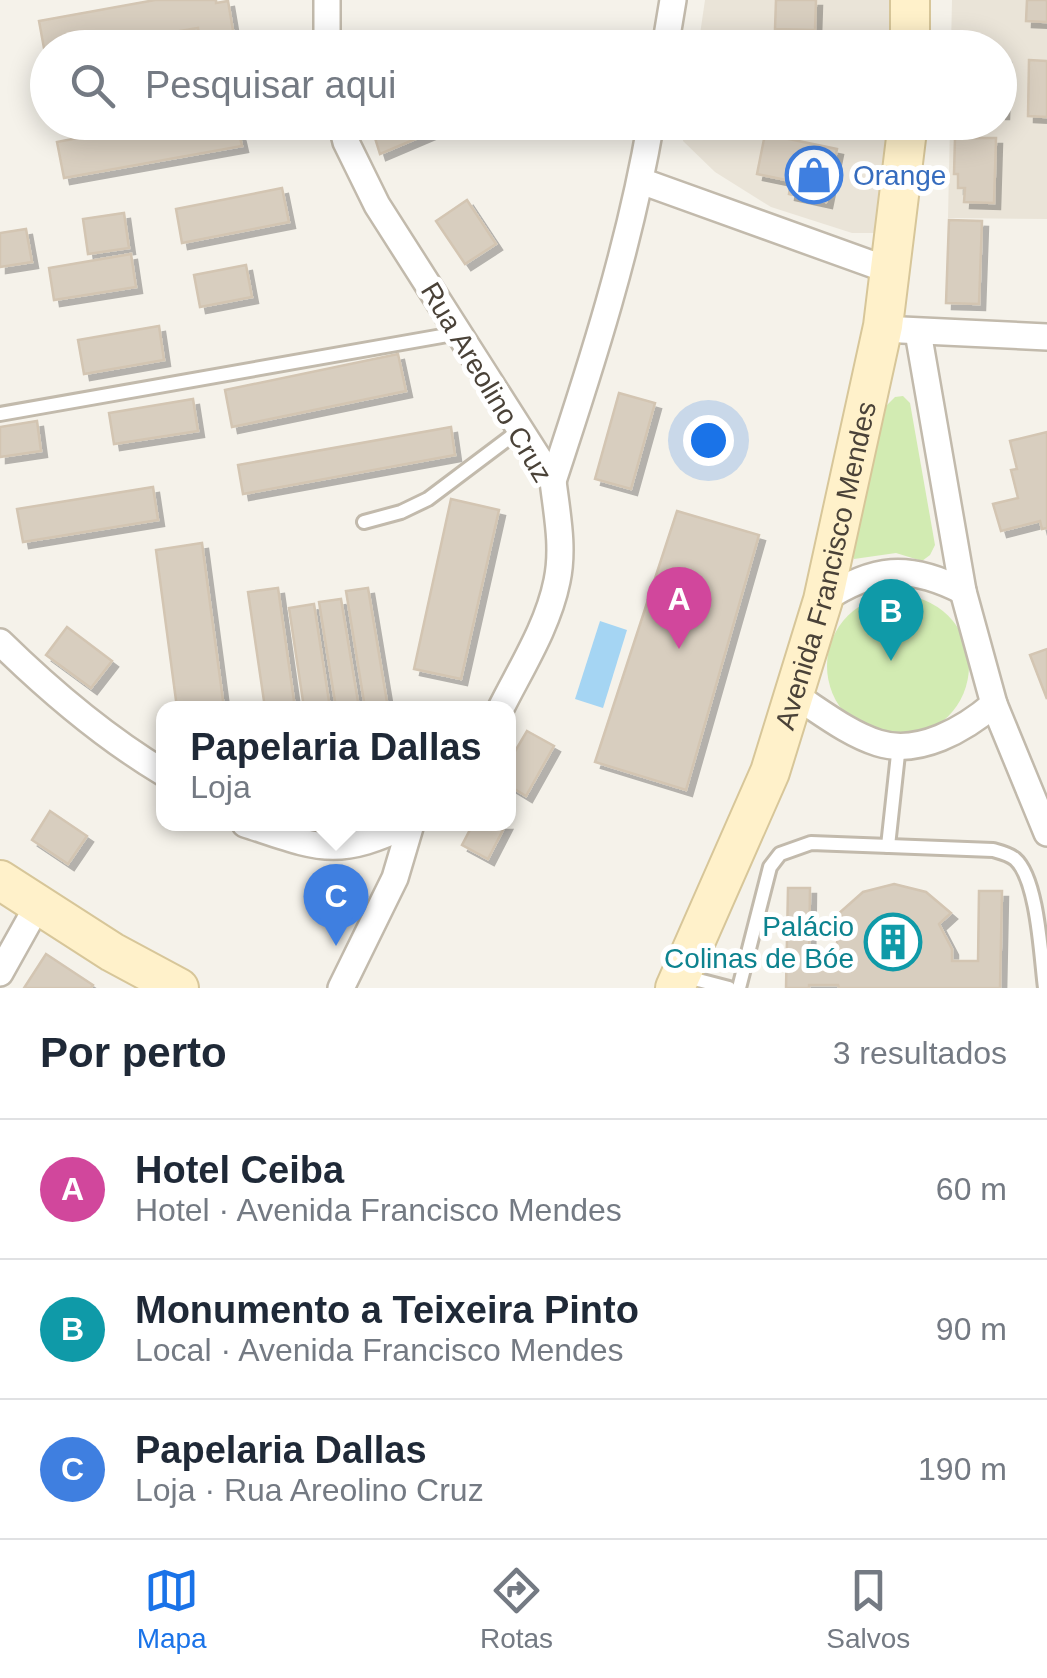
<!DOCTYPE html>
<html lang="pt">
<head>
<meta charset="utf-8">
<style>
  :root { --surface:#fff; --page:#f6f6f7; --text:#1f2937; --muted:#747a83; --line:#e0e1e3; --accent:#1a73e8 }
  body { margin:0; font-family:Helvetica,sans-serif; background:var(--page); color:var(--text) }
  .you { position:absolute; left:708px; top:440px; width:35px; height:35px; margin:-25px; border:8px solid #fff; border-radius:50%; background:#1a73e8; box-shadow:0 0 0 15px #1a73e833 }
  .badge { display:grid; place-items:center; width:65px; height:65px; border-radius:50%; background:var(--accent); color:#fff; font-size:32px; font-weight:700 }
  .pin { position:absolute; translate:-50% -82px; filter:drop-shadow(0 2px 5px #0008) }
  .pin::after { content:''; position:absolute; top:52px; width:35px; height:30px; background:inherit; clip-path:polygon(0 0,100% 0,50% 100%) }
  .popup { position:absolute; left:156px; top:701px; width:360px; height:130px; box-sizing:border-box; display:grid; place-content:center; border-radius:20px; background:var(--surface); filter:drop-shadow(0 2px 8px #0005); font-size:32px; white-space:nowrap; color:var(--muted) }
  .popup b { font-size:38px; color:var(--text) }
  .popup::after { content:''; position:absolute; left:50%; top:100%; margin-left:-20px; border:20px solid transparent; border-top-color:var(--surface) }
  .list { margin:0; padding:0; list-style:none }
  h2 { display:flex; justify-content:space-between; align-items:center; height:130px; margin:0; padding:0 40px; font-size:42px }
  h2 small { font-size:32px; font-weight:400; color:var(--muted) }
  .list li { display:grid; grid-template-columns:65px 1fr auto; gap:30px; align-items:center; box-sizing:border-box; height:140px; padding:0 40px; border-top:2px solid var(--line) }
  .list b { display:block; font-size:38px; white-space:nowrap }
  .list p { margin:0; font-size:32px; white-space:nowrap; color:var(--muted) }
  .list em { font-size:32px; font-style:normal; color:var(--muted) }
  .icon { flex:none; width:55px; height:55px; fill:none; stroke:currentColor; stroke-width:2; stroke-linecap:round; stroke-linejoin:round }
  .map { position:relative; flex:none; width:1047px; height:988px; overflow:hidden }
  .search { position:absolute; background:var(--surface); box-shadow:0 5px 25px #0003; left:30px; right:30px; top:30px; height:110px; display:flex; align-items:center; gap:25px; box-sizing:border-box; padding:0 35px; border-radius:55px; color:var(--muted); font-size:38px }
  .sheet { height:550px; background:var(--surface) }
  nav { display:flex; justify-content:space-around; align-items:center; box-sizing:border-box; height:140px; border-top:2px solid var(--line); background:var(--surface); font-size:28px; color:var(--muted) }
  nav a { display:grid; justify-items:center; gap:5px }
  nav .on { color:var(--accent) }
  .map>svg:first-child { display:block }
  .residential { fill:#eae4d8 }
  .green { fill:#d2ebb2 }
  .water { fill:#a5d5f3 }
  .building { fill:#d8cebf; stroke:#d3c5b2; stroke-width:2.5; filter:url(#shadow) }
  .lines { fill:none; stroke-linecap:round; stroke-linejoin:round }
  .lane-casing { stroke:#c2baac; stroke-width:18 }
  .street-casing { stroke:#c2baac; stroke-width:30 }
  .secondary-casing { stroke:#d7c699; stroke-width:42 }
  .lane { stroke:#fff; stroke-width:12 }
  .street { stroke:#fff; stroke-width:25 }
  .secondary { stroke:#fff1ca; stroke-width:38 }
  .labels { text-anchor:middle; stroke-width:10; stroke-linejoin:round; paint-order:stroke }
  .shop-label { font-size:28px; fill:#366cbe; stroke:#fff; text-anchor:start }
  .street-label { font-size:28px; fill:#4a4238; stroke:#fff }
  .culture-label { font-size:28px; fill:#0d838f; stroke:#fff; text-anchor:end }
</style>
</head>
<body>
<div class="map">
<svg width="1047" height="988" viewBox="0 0 1047 988">
  <defs>
    <filter id="shadow"><feDropShadow dx="6" dy="6" stdDeviation="0" flood-color="#0004"/></filter>
  </defs>
  <rect width="100%" height="100%" fill="#f5f2ea"/>
  <!-- residential -->
  <g class="residential">
    <polygon points="705,0 893,0 892,47 698,48"/>
    <polygon points="952,0 1047,0 1047,219 948,218 950,123 1000,122 1000,48 951,47"/>
    <polygon points="686,123 891,123 876,233 852,233 771,207 715,172 683,141"/>
  </g>
  <!-- green -->
  <g class="green">
    <polygon points="903,396 910,403 935,545 930,555 922,561 896,553 854,559 852,550 882,410 895,397"/>
    <circle cx="898" cy="666" r="71"/>
  </g>
  <!-- water -->
  <polygon class="water" points="600,621 627,630 603,708 575,699"/>
  <!-- building -->
  <g class="building">
    <polygon points="155,0 216,0 216,3 228,1 236,48 201,48 198,28 126,40 127,48 107,48 107,44 48,48 48,70 39,21"/>
    <polygon points="776,0 816,0 815,30 775,29"/>
    <polygon points="1027,0 1047,0 1047,22 1026,21"/>
    <polygon points="1000,57 1005,57 1003,113 1000,113"/>
    <polygon points="1029,60 1047,61 1047,117 1028,116"/>
    <polygon points="123,122 249,122 251,131 239,133 242,146 64,178 57,142 124,129"/>
    <polygon points="370,122 438,122 439,129 380,154"/>
    <polygon points="765,134 837,149 826,202 789,194 791,181 757,174"/>
    <polygon points="955,138 996,138 994,203 964,202 965,188 958,188 958,174 954,174"/>
    <polygon points="282,188 289,222 182,243 176,209"/>
    <polygon points="467,200 496,244 465,264 436,221"/>
    <polygon points="124,213 129,248 88,254 83,219"/>
    <polygon points="949,220 982,221 979,304 946,303"/>
    <polygon points="26,229 32,262 0,267 0,233"/>
    <polygon points="131,254 136,287 54,300 49,268"/>
    <polygon points="246,265 252,297 200,307 194,275"/>
    <polygon points="159,326 164,360 84,374 78,340"/>
    <polygon points="398,354 406,391 232,427 225,390"/>
    <polygon points="619,393 655,403 631,489 595,479"/>
    <polygon points="193,399 198,431 114,444 109,413"/>
    <polygon points="37,421 41,451 0,457 0,427"/>
    <polygon points="451,427 455,455 243,494 238,465"/>
    <polygon points="1047,432 1047,528 1042,529 1040,521 1001,531 993,504 1018,498 1011,470 1017,469 1010,441"/>
    <polygon points="153,487 158,520 23,542 17,509"/>
    <polygon points="451,499 499,510 461,679 414,669"/>
    <polygon points="677,511 759,535 686,790 595,762"/>
    <polygon points="202,543 224,708 177,708 156,550"/>
    <polygon points="278,588 295,708 265,708 248,592"/>
    <polygon points="368,588 388,708 365,708 346,591"/>
    <polygon points="341,599 359,708 336,708 319,602"/>
    <polygon points="314,604 330,708 304,708 289,608"/>
    <polygon points="67,627 112,661 91,688 46,655"/>
    <polygon points="1047,649 1047,699 1030,655"/>
    <polygon points="527,731 554,746 526,796 508,785 508,763"/>
    <polygon points="50,811 87,836 68,864 32,840"/>
    <polygon points="473,824 506,824 488,859 462,845"/>
    <polygon points="894,884 926,892 951,913 939,924 952,949 952,961 978,961 979,891 1002,891 1000,988 839,988 838,985 809,985 809,988 786,988 788,888 810,888 809,960 833,960 839,934 849,921 838,914 863,892"/>
    <polygon points="46,954 93,985 91,988 24,988"/>
  </g>
  <g class="lines">
    <!-- lane casing -->
    <g class="lane-casing">
      <g id="lane">
        <polyline points="0,414 459,333"/>
        <polyline points="364,522 401,512 428,499 521,429"/>
        <polyline points="888,846 899,745"/>
        <polyline points="683,976 729,988"/>
        <path d="M739,988L770,867L780,854L811,843L993,850C1000,852 1009,854 1015,859C1038,879 1041,958 1045,988"/>
      </g>
    </g>
    <!-- street casing -->
    <g class="street-casing">
      <g id="street">
        <polyline points="327,48 327,0"/>
        <polyline points="665,48 673,0"/>
        <path d="M341,122L346,142L377,205L553,481C557,514 564,548 557,581C548,626 521,668 501,708"/>
        <polyline points="641,181 891,271"/>
        <polyline points="902,330 1047,337"/>
        <polyline points="918,332 963,591 994,704 1047,833"/>
        <path d="M553,481C592,363 630,245 651,122"/>
        <path d="M823,600C874,567 908,563 963,591"/>
        <path d="M0,642C50,691 104,737 164,773"/>
        <path d="M796,696C821,712 849,734 878,743C919,756 965,729 994,704"/>
        <path d="M245,824C319,848 335,859 409,824"/>
        <polyline points="0,973 38,905"/>
        <polyline points="341,988 395,878 411,824"/>
      </g>
    </g>
    <!-- secondary casing -->
    <g class="secondary-casing">
      <g id="secondary">
        <polyline points="910,0 910,48"/>
        <polyline points="0,880 112,952 179,988"/>
        <path id="s1" d="M675,988L770,772L823,600L883,326L908,122"/>
      </g>
    </g>
    <!-- lane -->
    <use href="#lane" class="lane"/>
    <!-- street -->
    <use href="#street" class="street"/>
    <!-- secondary -->
    <use href="#secondary" class="secondary"/>
  </g>
  <!-- icons -->
  <defs>
    <g id="shop-ring" transform="scale(2.875)"><circle r="9.5" fill="#fff" stroke="#3f7fe0" stroke-width="1.5"/><path d="M-5-2.5h2.3a2.7 3.5 0 0 1 5.4 0H5L5.5 6h-11ZM-1.5-2.5h3a1.5 2.3 0 0 0-3 0Z" fill="#3f7fe0"/></g>
    <g id="building-ring" transform="scale(2.875)"><circle r="9.5" fill="#fff" stroke="#0f9aa8" stroke-width="1.5"/><path d="M-4-6H4V6H1V3H-1V6H-4ZM-2.5-4.3h1.7v1.8h-1.7ZM.8-4.3h1.7v1.8H.8ZM-2.5-1h1.7V.8h-1.7ZM.8-1h1.7V.8H.8Z" fill="#0f9aa8"/></g>
  </defs>
  <g fill-rule="evenodd">
    <use href="#shop-ring" x="814" y="175"/>
    <use href="#building-ring" x="893" y="942"/>
  </g>
  <g class="labels">
    <!-- shop labels -->
    <g class="shop-label">
      <text x="853" y="185">Orange</text>
    </g>
    <!-- street labels -->
    <g class="street-label">
      <text transform="translate(487 382) rotate(59)" y="10">Rua Areolino Cruz</text>
      <text dy="10" stroke="none"><textPath href="#s1" startOffset="450">Avenida Francisco Mendes</textPath></text>
    </g>
    <!-- culture labels -->
    <g class="culture-label">
      <text x="854" y="936">Palácio<tspan x="854" dy="32">Colinas de Bóe</tspan></text>
    </g>
  </g>
</svg>
<div class="you"></div>
<div class="pin badge" style="left:679px;top:649px;background:#d1479c">A</div>
<div class="pin badge" style="left:891px;top:661px;background:#0f9aa8">B</div>
<div class="pin badge" style="left:336px;top:946px;background:#3f7fe0">C</div>
<div class="popup"><b>Papelaria Dallas</b>Loja</div>
<div class="search"><svg class="icon" aria-label="search" viewBox="0 0 24 24"><circle cx="10" cy="10" r="6"/><path d="M15 15l6 6"/></svg>Pesquisar aqui</div>
</div>
<section class="sheet">
<h2>Por perto<small>3 resultados</small></h2>
<ul class="list">
<li><span class="badge" style="background:#d1479c">A</span><div><b>Hotel Ceiba</b><p>Hotel · Avenida Francisco Mendes</p></div><em>60 m</em></li>
<li><span class="badge" style="background:#0f9aa8">B</span><div><b>Monumento a Teixeira Pinto</b><p>Local · Avenida Francisco Mendes</p></div><em>90 m</em></li>
<li><span class="badge" style="background:#3f7fe0">C</span><div><b>Papelaria Dallas</b><p>Loja · Rua Areolino Cruz</p></div><em>190 m</em></li>
</ul>
</section>
<nav>
<a class="on"><svg class="icon" aria-label="map" viewBox="0 0 24 24"><path d="M3 6l6-2 6 2 6-2v14l-6 2-6-2-6 2zM9 4v14M15 6v14"/></svg>Mapa</a>
<a><svg class="icon" aria-label="directions" viewBox="0 0 24 24"><path d="M12 3l9 9-9 9-9-9zM9 14v-3h6M13 9l2 2-2 2"/></svg>Rotas</a>
<a><svg class="icon" aria-label="saved" viewBox="0 0 24 24"><path d="M7 4h10v16l-5-4-5 4z"/></svg>Salvos</a>
</nav>
</body>
</html>
